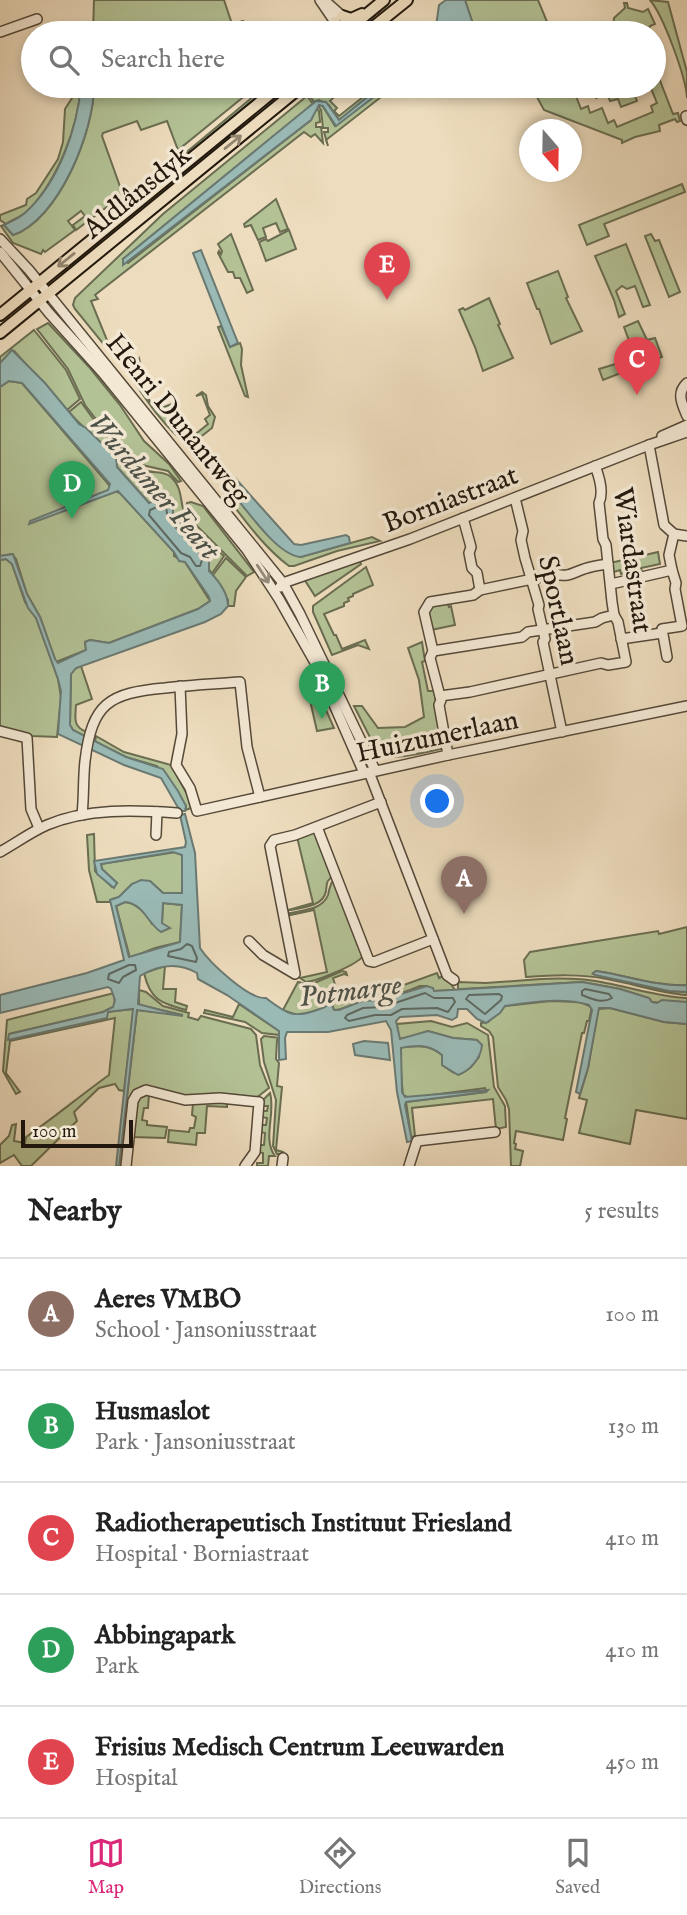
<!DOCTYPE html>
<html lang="en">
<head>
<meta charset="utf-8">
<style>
  :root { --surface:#fff; --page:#f6f6f6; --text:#222; --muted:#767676; --line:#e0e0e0; --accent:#db2777 }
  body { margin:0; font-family:"IM FELL English",serif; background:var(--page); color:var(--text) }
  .compass { position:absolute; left:519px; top:119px; width:63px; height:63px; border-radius:50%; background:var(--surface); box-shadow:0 4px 10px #0003; rotate:160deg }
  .scale { position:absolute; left:21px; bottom:18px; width:112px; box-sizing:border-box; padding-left:7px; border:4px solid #22180d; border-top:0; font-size:19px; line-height:24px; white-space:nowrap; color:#22180d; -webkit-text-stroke:5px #f3e8d4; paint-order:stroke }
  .you { position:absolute; left:438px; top:802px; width:24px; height:24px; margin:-18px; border:5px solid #fff; border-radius:50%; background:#1a73e8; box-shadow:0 0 0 10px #1a73e833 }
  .badge { display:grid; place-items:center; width:46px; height:46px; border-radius:50%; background:var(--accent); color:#fff; font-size:23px; font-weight:700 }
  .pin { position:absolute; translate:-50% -58px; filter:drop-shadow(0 2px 4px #0008) }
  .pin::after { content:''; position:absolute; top:37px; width:24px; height:21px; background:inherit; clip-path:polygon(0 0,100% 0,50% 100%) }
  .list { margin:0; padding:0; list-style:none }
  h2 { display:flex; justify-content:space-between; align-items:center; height:91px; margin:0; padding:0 28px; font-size:30px }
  h2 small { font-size:23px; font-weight:400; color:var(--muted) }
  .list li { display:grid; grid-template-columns:46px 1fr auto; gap:21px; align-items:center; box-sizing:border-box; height:112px; padding:0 28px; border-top:2px solid var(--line) }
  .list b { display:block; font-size:26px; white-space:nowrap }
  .list p { margin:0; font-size:23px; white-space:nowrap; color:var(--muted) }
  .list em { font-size:23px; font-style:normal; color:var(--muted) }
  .icon { flex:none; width:38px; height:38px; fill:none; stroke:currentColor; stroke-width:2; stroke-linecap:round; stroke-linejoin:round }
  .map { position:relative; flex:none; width:687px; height:1166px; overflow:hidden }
  .search { position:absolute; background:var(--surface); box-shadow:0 4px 10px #0003; left:21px; right:21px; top:21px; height:77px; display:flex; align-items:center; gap:18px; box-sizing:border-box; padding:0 24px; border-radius:38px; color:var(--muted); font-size:26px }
  .sheet { height:651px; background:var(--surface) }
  nav { display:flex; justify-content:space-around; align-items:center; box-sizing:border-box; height:98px; border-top:2px solid var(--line); background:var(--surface); font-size:19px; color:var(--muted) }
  nav a { display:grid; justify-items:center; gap:4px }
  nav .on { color:var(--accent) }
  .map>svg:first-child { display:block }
  .green { fill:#b3c295; stroke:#6a6d51; stroke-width:2 }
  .water { fill:#9abab6; stroke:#6a7972; stroke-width:2; fill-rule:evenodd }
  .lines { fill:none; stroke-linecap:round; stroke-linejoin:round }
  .shore { stroke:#5e6962; stroke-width:2 }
  .minor-casing { stroke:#554939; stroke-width:12 }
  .major-casing { stroke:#22180d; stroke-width:14 }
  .minor { stroke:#f3e8d4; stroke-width:9 }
  .major { stroke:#eddcbd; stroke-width:10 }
  .oneway { stroke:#92846e }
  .oneway2 { stroke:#958a7a }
  .labels { text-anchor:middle; stroke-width:7; stroke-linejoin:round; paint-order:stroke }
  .street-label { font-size:28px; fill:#22180d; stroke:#f3e8d4 }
  .water-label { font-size:30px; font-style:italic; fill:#4c5148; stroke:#f3e8d4 }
</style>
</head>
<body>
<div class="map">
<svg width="687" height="1166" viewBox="0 0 687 1166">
  <rect width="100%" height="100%" fill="#eddcbd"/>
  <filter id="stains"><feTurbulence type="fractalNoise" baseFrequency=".00286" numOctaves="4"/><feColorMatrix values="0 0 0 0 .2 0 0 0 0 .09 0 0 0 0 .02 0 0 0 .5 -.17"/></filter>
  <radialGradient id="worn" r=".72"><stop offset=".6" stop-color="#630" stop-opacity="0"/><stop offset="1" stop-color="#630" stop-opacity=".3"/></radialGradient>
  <!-- green -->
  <g class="green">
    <polygon points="94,0 224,0 232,24 243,21 247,33 93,33"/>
    <polygon points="465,0 538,0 550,29 538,33 476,33"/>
    <path d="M650,0L668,2L687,72V98C686,77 663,15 650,0Z"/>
    <polygon points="624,3 627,3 628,8 643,12 648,9 655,24 650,26 648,33 608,33 607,29 613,27 614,18 625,8"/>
    <polygon points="654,65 673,114 678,113 680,121 677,122 675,119 659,125 660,131 635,137 622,143 622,140 544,110 531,86 536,86 539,92 554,86 572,86 581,109 588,106 590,113 602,108 608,123 614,120 617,127 653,112 651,106 657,103 650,86 654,86"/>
    <path d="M70,86H81C78,127 58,179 29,210C22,217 13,219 6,224L0,220V215L26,205L27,199L36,193L58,159L63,142L65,109L72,98Z"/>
    <path d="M94,86H257L178,150L167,121L141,130L137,121L103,133L102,136L123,195L76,230L73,225L85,216L81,211L68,221L75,230L45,252L43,250L41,254L13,243L1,226L4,225L13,235C59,220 94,131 94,86Z"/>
    <polygon points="266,86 274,86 139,196 135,195"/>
    <polygon points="320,86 337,86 331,94 333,98 330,101 337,108 334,111 339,116 377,86 381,86 339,120 329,105 319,100 314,102 309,95"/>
    <polygon points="388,86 395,86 326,140 328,146 324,132 328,132 328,128 323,128 321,110 318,106 322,105 335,126"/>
    <polygon points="591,86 618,86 620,89 631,86 637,101 621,107 618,99 610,101 607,94 596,98"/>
    <polygon points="307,96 313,104 123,259 128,263 311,120 316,108 319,111 320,122 316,123 316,127 321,127 323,143 315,134 311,137 304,132 95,295 98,299 91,301 109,345 105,346 75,309 73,305 75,298 163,214"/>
    <polygon points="237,125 242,129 63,275 61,273 97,244 116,225"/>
    <polygon points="682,184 685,192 604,224 609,236 587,245 579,225"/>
    <polygon points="276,199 288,229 280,232 276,223 263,228 266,237 258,240 251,225 245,227 244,224"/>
    <polygon points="289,230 296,249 266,261 259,242 266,239 268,241"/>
    <polygon points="231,234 253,290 247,293 240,278 235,278 233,272 228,272 218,253 219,251 221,254 222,251 218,244"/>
    <polygon points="651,234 655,241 659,240 680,292 669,297 645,236"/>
    <polygon points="626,244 650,305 643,307 635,286 627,289 622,286 616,291 625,314 619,317 614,300 595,256"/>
    <polygon points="558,271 568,297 566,298 582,331 551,344 539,309 537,309 527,283"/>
    <polygon points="489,298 500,324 498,325 513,358 483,371 475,347 459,310 463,308 465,310"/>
    <polygon points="638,321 647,340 655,338 662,357 603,380 599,369 639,357 635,346 631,346 624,327"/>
    <polygon points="48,323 90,368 120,405 144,441 169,464 181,481 178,482 168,471 142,465 102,427 85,405 68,369 37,329"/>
    <polygon points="221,326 230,347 240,343 242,349 241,365 248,397 245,396 218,327"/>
    <polygon points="34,330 66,370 80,399 67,410 14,351 0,363 0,357"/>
    <path d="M139,358L140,363L135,366L150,402L155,400L161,408L175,403L171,408L182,437L188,434L192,437L208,424L205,419L210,415L202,394L196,396L202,392L206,395L208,406L215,417L212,428L189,446C161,425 144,396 125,368Z"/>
    <polygon points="9,381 22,383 114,491 120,493 174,552 174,556 185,562 210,601 198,609 109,643 90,640 85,642 86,650 56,662 40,617 27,594 16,559 12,554 0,556 0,387"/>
    <path d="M81,402C95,422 123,459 145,470C153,474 164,470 171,477C184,489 179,504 186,517C193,531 213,545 224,556L213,572L211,573L208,567L209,553L173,515V501L167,495L149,503L117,467L116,456C100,441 82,428 69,412Z"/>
    <path d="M227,485L240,501L301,557L372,537L380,541L337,551L294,566H289C262,546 241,515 221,489Z"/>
    <polygon points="191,502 203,506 254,572 247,576 191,520 186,511 187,503"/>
    <polygon points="658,552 660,564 641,568 642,573 629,575 628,573 621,574 620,570 611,573 610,563"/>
    <polygon points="226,558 246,577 236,591 234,606 228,606 228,600 213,575"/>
    <polygon points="6,559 12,564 25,602 36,618 58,679 61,697 57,737 32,736 0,727 0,560"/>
    <polygon points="360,561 361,564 315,596 304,579"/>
    <polygon points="366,567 373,585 353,594 353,596 348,598 349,601 344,603 344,606 324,614 334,635 336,635 342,649 365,640 369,649 358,645 332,655 313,612 313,606"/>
    <polygon points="447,602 449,607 451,606 455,625 431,630 427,613 433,605"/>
    <path d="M422,642L425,661L422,662L428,691H434L445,748C427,752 393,762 378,753L354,706H362L378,728L405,727L424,717L419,680L408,648Z"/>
    <path d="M81,666L92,699L76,705C75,719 73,727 87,732L86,738L73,730L70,725L71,674L74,669Z"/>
    <polygon points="318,692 334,728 317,731 309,696"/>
    <polygon points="96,736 124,752 171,765 187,794 191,808 186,810 186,806 157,766 126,757 95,742"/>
    <path d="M311,832H315L333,876C326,881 327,883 326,891C323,908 299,908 285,911L313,903L297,837Z"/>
    <polygon points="94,834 95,871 112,887 117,883 102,869 101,864 176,852 182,855 182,893 163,893 150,881 132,884 119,897 112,899 110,902 97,902 89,870 87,835"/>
    <path d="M334,879L363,956C357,965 317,981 306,982L300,978L327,972L314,910L286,916V914C300,910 322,911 328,895C330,888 329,885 334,879Z"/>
    <path d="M125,902C136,903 148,914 152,924L162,923L163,903L182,905L180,942L155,948L130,958L116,906Z"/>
    <path d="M687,927V985C657,987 626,975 596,971L593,974L669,991L687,992V995C659,993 635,984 607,979C580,974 554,975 526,977L524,960L530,952L658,931L659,934Z"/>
    <path d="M165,966L163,989H176L175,1002L187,1006L186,1010C161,1003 150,1000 144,973Z"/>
    <path d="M342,971L346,972L347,975L344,974L333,978L340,1001L371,991L372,993L377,991L379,994L437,973L439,978L445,975L455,990L434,991L427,986H420C398,996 383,997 361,1002C351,1004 344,1010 334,1010L331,1001L329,1002L326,1007L299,1016L283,1010L298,982L310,985Z"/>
    <path d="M541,979C563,978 584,978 606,983C634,988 659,997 687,998V1002C677,1002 661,1004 652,1002L649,998L620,989L582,982L461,989H458V982L486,983Z"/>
    <polygon points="139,990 146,992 163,1006 189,1013 188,1017 198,1020 201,1016 251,1029 256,1035 260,1065 269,1088 256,1098 193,1097 138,1090 123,1166 119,1166 137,1010 183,1015 139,1005"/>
    <path d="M114,993L115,1006L103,1012L9,1034L113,1011L134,1009L124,1091L119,1090L115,1084L99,1088L74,1112L77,1121L31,1166H22L14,1155L0,1163V1145L9,1136L12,1125L16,1124L14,1141L25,1143L26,1137C55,1117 81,1095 109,1075L115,1018L10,1041L6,1073L20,1092L16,1094L3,1071L7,1020Z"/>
    <polygon points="550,1001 580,1002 592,1007 589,1021 587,1021 584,1033 582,1033 565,1118 567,1119 563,1140 516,1131 514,1143 516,1144 515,1149 523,1151 520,1166 511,1166 509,1109 506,1100 498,1087 493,1037 489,1031 481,1026 481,1023 488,1022 505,1006"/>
    <polygon points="239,1004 279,1031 280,1035 262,1033 245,1022 204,1013 205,1010 233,1017"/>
    <polygon points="610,1008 664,1022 687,1024 687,1119 636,1110 630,1144 579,1133 587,1100 579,1098 588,1068 598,1009"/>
    <path d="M431,1021L452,1027L467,1023L488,1035L494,1087L505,1106L506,1127L496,1129L493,1099L412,1108L415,1136L411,1137L406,1102L486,1092L485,1088L409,1098L403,1095L399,1050L402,1047C418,1046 429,1044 442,1055V1065L454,1073L470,1068L479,1057L477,1040L453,1038L428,1031L406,1039L398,1038L397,1024Z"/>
    <polygon points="264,1036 280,1038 277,1040 276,1059 279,1063 277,1086 282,1087 276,1150 283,1152 282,1155 277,1154 273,1146 276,1100 264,1062 261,1039"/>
    <path d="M270,1093C276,1113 262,1139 275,1156H269L268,1166H257V1163H263V1153L258,1152L259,1145H264L265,1133L260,1132V1125H266L267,1118L261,1117L262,1111H267L268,1106H262L264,1099Z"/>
    <polygon points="149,1094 148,1108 144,1108 142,1120 147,1121 147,1125 167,1127 165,1138 132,1137 138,1097"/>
    <polygon points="227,1101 227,1107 207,1106 205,1133 197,1133 196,1145 168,1142 169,1130 189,1132 190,1128 194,1128 196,1117 192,1115 193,1103"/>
  </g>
  <!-- water -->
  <g class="water">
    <polygon points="446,0 465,0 476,33 459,33 451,28 435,33 439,5"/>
    <path d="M81,86H94C94,131 59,219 13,235L4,225C12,221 20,218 27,211C59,181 77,129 81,86Z"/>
    <polygon points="381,86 388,86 336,126 323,106 319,105 311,120 123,265 123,259 316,101 326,102 339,120"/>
    <polygon points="201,250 238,343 230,347 193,253"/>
    <path d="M12,350L45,383L79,424L86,428L116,457L117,467L149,503L167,495L173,501V515L209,553V571C218,580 228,593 228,606L221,614L205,622L76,668L71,674L70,725L73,730L126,757L163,769L178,791L186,806L185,811H180L161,778L124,765L58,734L61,691L58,679L36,618L28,608L12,564L6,559L0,560V556L13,554L27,594L40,617L55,659L58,663L86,650L85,642L90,640L109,643L198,609L210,601L209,597L185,562L179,561L174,552L118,491L29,524L30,521L108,490L110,484L22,383L9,381L0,387V363Z"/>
    <path d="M236,479L294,544L301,545L346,535L349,537L350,543L301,557C277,556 245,507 229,489L230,484Z"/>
    <path d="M185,814L195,853L200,948C209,962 249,1000 266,998C286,1013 292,1019 317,1010C324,1008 327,1007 330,1001L334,1010H339L362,1001L381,1000L427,986L433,988L434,991L582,982L620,989L649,998L652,1002L657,1003L662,1000L687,1002V1024L664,1022L610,1008H599L588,1068L580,1094L576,1092L592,1010L589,1005C563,997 532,1002 505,1006L500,1013L486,1023L477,1019L467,1009H458L457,1017L452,1020L437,1015L400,1017L396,1021L400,1039L428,1031L453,1038L477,1040L482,1045C481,1058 470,1071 458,1075L442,1065V1055C429,1044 417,1045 401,1048L402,1092L405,1097L488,1090L486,1092L406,1102L405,1105L412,1141L407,1142L397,1092L391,1030L386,1021L328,1032H287L285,1038L286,1059L279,1060V1031L227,995L198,979L197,973C178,962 158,965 140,976L138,1004L183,1016L137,1010L119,1166H116L133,1009L108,1012L107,1018L8,1040L9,1034L103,1012L113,1007L115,1000L111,989L108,987L0,1013V995L87,973L124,960L110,900L119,897L132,884L141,880L150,881L163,893H182V855L173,852L101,864L102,869L117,883L114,888L97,874L94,861L185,847L186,842L180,815ZM125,902C143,903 148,924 161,932L170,928L162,923L163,903L182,905L180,942L129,957L116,906Z"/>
    <path d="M596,971C626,975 657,987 687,985V992L669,991L595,975L593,973Z"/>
    <polygon points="364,1041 388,1043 390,1060 355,1055 353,1044"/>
  </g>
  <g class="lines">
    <!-- shore -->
    <g class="shore">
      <polygon points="162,505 166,507 168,519 203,557 200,566 196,566 190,557 181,553 149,515 150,510"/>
      <polygon points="187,944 192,946 197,958 196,962 168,956 169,952 181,949"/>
      <polygon points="129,965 135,965 136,970 123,977 119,983 108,979 109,974"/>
      <path d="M585,989L609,994L612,998C602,1004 592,999 582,995V991Z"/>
      <polygon points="425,993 434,998 453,998 455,1002 448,1012 437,1008 402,1009 391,1015 375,1015 349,1021 345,1018 347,1015 363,1008 383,1007"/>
      <polygon points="499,994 502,996 501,1000 485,1014 466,999 469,995"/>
    </g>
    <!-- minor casing -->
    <g class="minor-casing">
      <g id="minor">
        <polyline points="320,0 335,22"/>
        <polyline points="324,0 342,16"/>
        <polyline points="0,32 37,19"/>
        <polyline points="686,116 687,120"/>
        <polyline points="0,239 29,270 283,583 300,614 375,770"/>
        <polyline points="0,252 49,313 102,372 247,550 279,599 317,666 364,773"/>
        <path d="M687,383C676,393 682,404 687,416"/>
        <polyline points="662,436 687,425"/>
        <polyline points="649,445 664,525 674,534 687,536"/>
        <polyline points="515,498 523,531 521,540 525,558 539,605 538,609 545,639 543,642 562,732"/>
        <polyline points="463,518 471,547 469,553 472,568 477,573 480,590"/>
        <polyline points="611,584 672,570 669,555 674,534"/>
        <polyline points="280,587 283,583 410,539 649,445 687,432"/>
        <polyline points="621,639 662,633"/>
        <polyline points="433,651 522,637 528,632 595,622 602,618 614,615"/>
        <polyline points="667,657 662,629 682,626 675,589 676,583 672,570"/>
        <polyline points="180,686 182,734 176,765 190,788 197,811 448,755 687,706"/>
        <path d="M440,696L470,692L601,663L608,665L626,662L618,622L614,615L612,602L606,545L603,539L599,503C604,492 599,476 595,466"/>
        <polyline points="0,731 27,738 31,809 39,828"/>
        <path d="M448,755L439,705L441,700L430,658L433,651L424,612L430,602L473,595L480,590L556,574C568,578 574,572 584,569C592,566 601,565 608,564"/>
        <polyline points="369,772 447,975 454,980"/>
        <path d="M82,815C84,797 83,779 85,761C92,703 109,693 165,688C190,685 215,684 240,682L247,747L260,797"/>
        <polyline points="317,827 369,961 374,962 433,939"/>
        <polyline points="156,835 157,812"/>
        <path d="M0,852C16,843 31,832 47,825C87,808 135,810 177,813"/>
        <polyline points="249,941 263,955 295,974 270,846 274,840 295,835 381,802"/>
        <polyline points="126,1166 133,1101 137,1094 146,1090 185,1100 220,1098 259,1102 255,1152 245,1166"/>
        <polyline points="282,1166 283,1158"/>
        <polyline points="409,1166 417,1141 495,1132"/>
      </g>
    </g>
    <!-- major casing -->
    <g class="major-casing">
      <g id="major">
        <polyline points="342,16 351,19 362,14"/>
        <polyline points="335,22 337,33"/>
        <polyline points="344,33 384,0"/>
        <polyline points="366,33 407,0"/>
        <polyline points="0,315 280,86"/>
        <polyline points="0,333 302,86"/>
      </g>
    </g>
    <!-- minor -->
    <use href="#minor" class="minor"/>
    <!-- major -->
    <use href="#major" class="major"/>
  </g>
  <!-- one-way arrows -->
  <defs><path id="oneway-shaft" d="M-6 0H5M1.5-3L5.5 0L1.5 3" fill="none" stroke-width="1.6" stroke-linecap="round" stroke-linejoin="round" transform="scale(1.75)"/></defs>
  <g class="oneway">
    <use href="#oneway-shaft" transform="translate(233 142) rotate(-39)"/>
    <use href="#oneway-shaft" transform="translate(66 260) rotate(141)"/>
  </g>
  <use class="oneway2" href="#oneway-shaft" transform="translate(263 574) rotate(57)"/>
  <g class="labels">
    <!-- street labels -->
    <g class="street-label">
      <text transform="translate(136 191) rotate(-39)" y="10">Aldlânsdyk</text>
      <text transform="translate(179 418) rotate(51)" y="10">Henri Dunantweg</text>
      <text transform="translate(450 498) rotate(-21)" y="10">Borniastraat</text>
      <text transform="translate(634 560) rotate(82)" y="10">Wiardastraat</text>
      <text transform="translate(560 610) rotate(78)" y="10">Sportlaan</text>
      <text transform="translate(437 735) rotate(-12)" y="10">Huizumerlaan</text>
    </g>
    <!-- water labels -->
    <g class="water-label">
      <text transform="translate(155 486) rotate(49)" y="10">Wurdumer Feart</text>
      <text transform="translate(350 990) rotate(-7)" y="10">Potmarge</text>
    </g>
  </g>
  <rect width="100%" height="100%" filter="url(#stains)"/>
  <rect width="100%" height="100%" fill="url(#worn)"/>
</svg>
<svg class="compass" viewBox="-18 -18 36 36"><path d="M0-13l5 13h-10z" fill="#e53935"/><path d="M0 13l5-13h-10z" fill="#767676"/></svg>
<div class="scale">100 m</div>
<div class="you"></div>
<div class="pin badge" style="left:464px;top:914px;background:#8d6e63">A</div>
<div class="pin badge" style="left:322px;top:719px;background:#2e9e5b">B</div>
<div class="pin badge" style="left:637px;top:395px;background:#e0444e">C</div>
<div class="pin badge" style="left:72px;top:519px;background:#2e9e5b">D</div>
<div class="pin badge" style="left:387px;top:300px;background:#e0444e">E</div>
<div class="search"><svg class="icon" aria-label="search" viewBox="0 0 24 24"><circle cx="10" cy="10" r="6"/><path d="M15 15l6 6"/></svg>Search here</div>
</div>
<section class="sheet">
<h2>Nearby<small>5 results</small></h2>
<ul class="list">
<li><span class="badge" style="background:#8d6e63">A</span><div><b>Aeres VMBO</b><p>School · Jansoniusstraat</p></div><em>100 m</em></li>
<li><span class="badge" style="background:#2e9e5b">B</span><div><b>Husmaslot</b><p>Park · Jansoniusstraat</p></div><em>130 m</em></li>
<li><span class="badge" style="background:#e0444e">C</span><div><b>Radiotherapeutisch Instituut Friesland</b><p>Hospital · Borniastraat</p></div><em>410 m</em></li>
<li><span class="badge" style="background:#2e9e5b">D</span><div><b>Abbingapark</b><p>Park</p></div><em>410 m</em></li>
<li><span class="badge" style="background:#e0444e">E</span><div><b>Frisius Medisch Centrum Leeuwarden</b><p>Hospital</p></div><em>450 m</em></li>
</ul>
</section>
<nav>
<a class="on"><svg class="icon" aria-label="map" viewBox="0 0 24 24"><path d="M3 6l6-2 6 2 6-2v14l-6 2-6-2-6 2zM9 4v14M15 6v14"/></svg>Map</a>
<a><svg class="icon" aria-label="directions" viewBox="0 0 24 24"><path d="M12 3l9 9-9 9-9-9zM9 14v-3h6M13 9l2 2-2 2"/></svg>Directions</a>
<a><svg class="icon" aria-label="saved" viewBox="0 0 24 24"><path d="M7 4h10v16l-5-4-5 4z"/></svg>Saved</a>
</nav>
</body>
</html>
